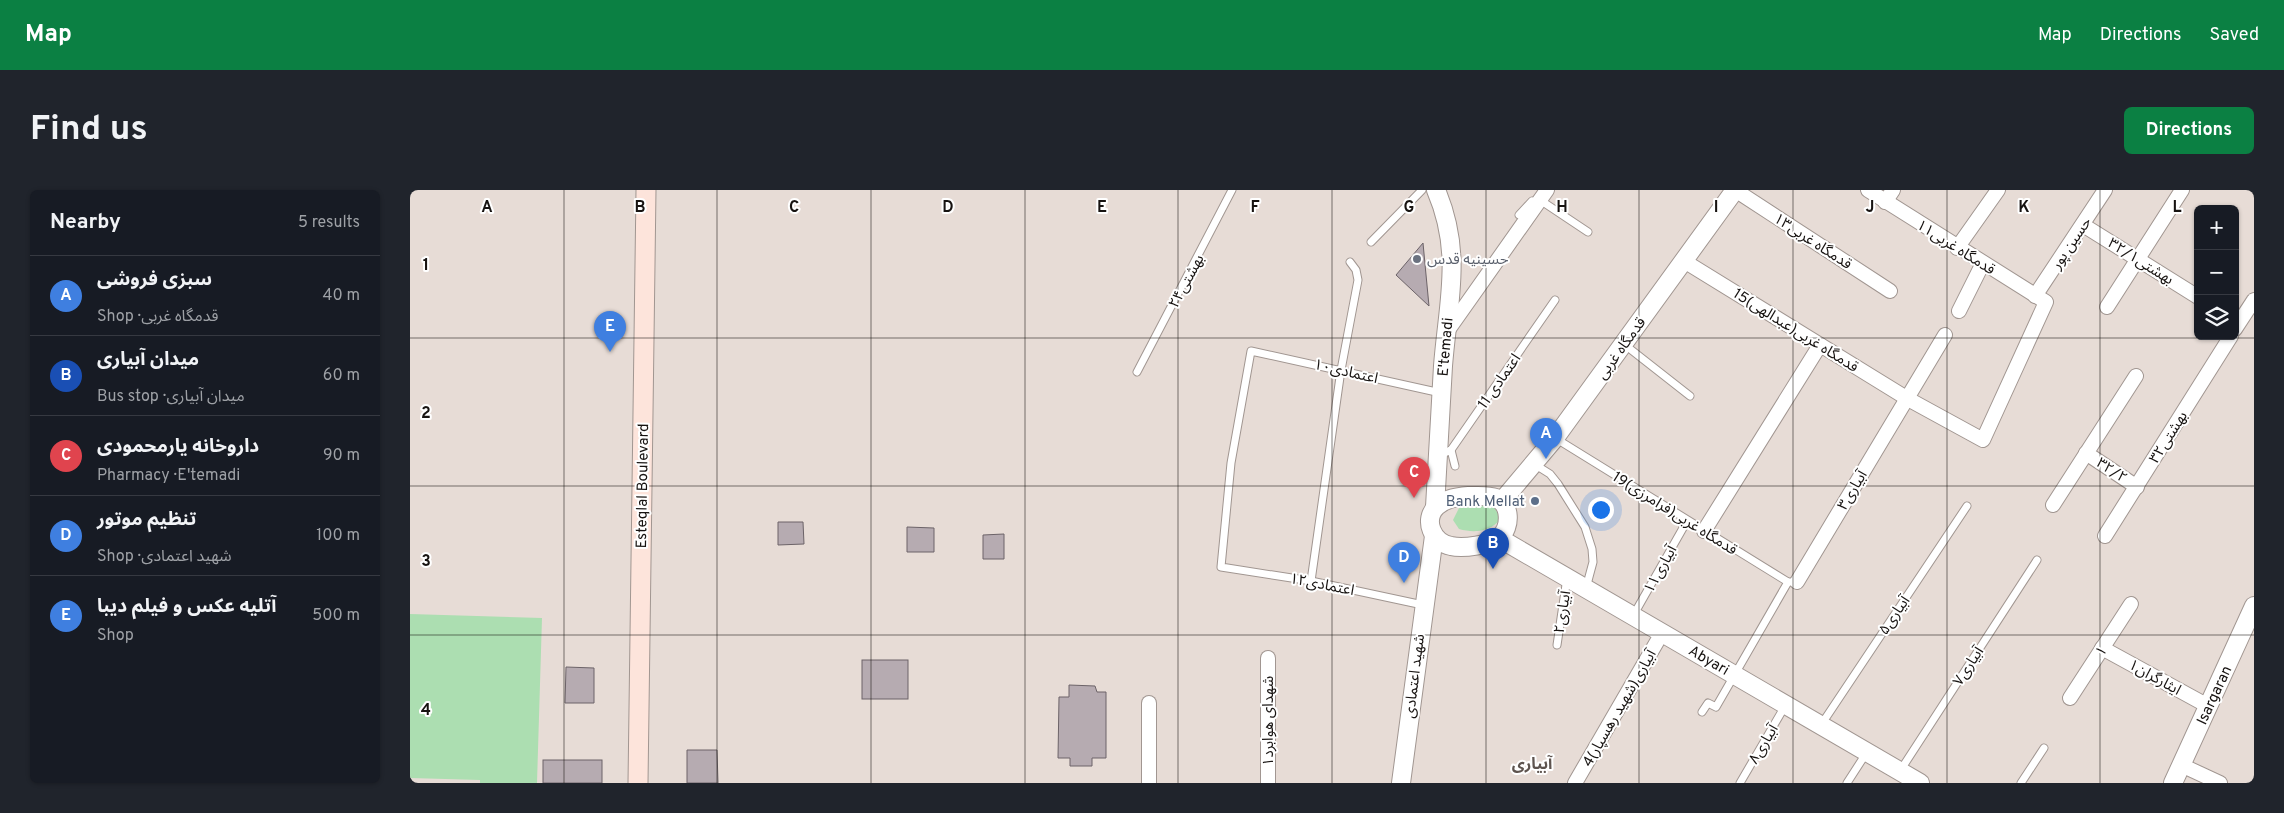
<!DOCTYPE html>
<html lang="en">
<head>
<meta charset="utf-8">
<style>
  :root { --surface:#171b24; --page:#20242c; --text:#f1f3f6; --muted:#9ea1a6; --line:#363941; --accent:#0b8043 }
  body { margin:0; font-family:Overpass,"Noto Sans Arabic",sans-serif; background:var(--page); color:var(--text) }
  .controls { position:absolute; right:15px; top:15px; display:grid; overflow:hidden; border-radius:8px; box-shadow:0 1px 4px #0004 }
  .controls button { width:45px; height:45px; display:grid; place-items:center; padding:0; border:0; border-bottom:1px solid var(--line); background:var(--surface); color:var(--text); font:25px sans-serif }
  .you { position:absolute; left:1190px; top:319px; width:18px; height:18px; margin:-12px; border:4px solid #fff; border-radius:50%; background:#1a73e8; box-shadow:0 0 0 8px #1a73e833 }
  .badge { display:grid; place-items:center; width:32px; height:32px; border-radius:50%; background:var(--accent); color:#fff; font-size:16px; font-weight:700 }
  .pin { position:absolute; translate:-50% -41px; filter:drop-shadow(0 1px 2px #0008) }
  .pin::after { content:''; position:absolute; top:26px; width:18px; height:15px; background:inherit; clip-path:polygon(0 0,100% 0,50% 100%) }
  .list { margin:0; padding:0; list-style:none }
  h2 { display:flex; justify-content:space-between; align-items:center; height:65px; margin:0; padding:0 20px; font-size:21px }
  h2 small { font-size:16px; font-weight:400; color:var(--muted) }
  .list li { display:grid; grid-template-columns:32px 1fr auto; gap:15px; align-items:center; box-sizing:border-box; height:80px; padding:0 20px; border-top:1px solid var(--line) }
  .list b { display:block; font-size:19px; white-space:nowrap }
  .list p { margin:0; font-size:16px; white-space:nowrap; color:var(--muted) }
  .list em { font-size:16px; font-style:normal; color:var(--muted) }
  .icon { flex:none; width:28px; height:28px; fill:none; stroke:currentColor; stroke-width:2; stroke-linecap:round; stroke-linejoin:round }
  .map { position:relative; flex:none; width:1844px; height:593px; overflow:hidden; border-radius:8px }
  header { display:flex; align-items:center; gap:30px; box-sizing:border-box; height:70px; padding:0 25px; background:var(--accent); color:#fff }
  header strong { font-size:24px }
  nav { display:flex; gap:28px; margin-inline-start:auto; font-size:18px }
  .intro { display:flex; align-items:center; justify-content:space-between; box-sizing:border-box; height:120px; padding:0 30px }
  h1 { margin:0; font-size:35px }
  .button { padding:12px 22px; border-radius:8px; background:var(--accent); color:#fff; font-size:18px; font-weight:700 }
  main { display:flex; gap:30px; padding:0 30px }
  aside { flex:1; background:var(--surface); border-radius:8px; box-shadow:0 1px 4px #0004 }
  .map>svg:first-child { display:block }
  .green { fill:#acdeb1 }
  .building { fill:#b6abb1; stroke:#6c6368 }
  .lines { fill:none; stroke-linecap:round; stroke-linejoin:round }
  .service-casing { stroke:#a19691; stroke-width:9 }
  .minor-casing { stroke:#a19691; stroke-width:16 }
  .tertiary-casing { stroke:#a19691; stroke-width:20 }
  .secondary-casing { stroke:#a19691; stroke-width:21 }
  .service { stroke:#fff; stroke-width:7 }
  .minor { stroke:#fff; stroke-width:14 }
  .tertiary { stroke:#fff; stroke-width:18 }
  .secondary { stroke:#fde4db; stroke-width:19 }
  .grid { fill:none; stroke:#171311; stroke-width:1; stroke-opacity:0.55 }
  .worship-dot { fill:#6b7280; stroke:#fff; stroke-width:2 }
  .service-dot { fill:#5c6f8a; stroke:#fff; stroke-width:2 }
  .labels { text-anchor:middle; stroke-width:4; stroke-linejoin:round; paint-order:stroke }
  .street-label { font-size:15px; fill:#171311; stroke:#fff }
  .worship-label { font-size:15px; fill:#5b616d; stroke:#fff; text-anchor:start }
  .service-label { font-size:15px; fill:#4e5e75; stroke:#fff; text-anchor:end }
  .neighbourhood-label { font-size:16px; font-weight:bold; fill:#5e544f; stroke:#fff }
  .grid-label { font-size:16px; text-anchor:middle; font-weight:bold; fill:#171311; stroke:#fff; stroke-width:4; stroke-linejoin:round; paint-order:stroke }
</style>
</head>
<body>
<header>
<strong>Map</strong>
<nav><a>Map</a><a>Directions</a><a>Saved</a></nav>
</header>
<div class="intro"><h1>Find us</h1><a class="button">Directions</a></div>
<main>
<aside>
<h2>Nearby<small>5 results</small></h2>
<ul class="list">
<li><span class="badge" style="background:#3f7fe0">A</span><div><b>سبزی فروشی</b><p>Shop · قدمگاه غربی</p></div><em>40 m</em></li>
<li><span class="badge" style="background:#1a4fb4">B</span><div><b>میدان آبیاری</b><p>Bus stop · میدان آبیاری</p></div><em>60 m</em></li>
<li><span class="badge" style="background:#e0444e">C</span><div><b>داروخانه یارمحمودی</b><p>Pharmacy · E'temadi</p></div><em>90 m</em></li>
<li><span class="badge" style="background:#3f7fe0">D</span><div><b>تنظیم موتور</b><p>Shop · شهید اعتمادی</p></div><em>100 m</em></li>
<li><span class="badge" style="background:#3f7fe0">E</span><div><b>آتلیه عکس و فیلم دیبا</b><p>Shop</p></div><em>500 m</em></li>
</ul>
</aside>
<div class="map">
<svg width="1844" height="593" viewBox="0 0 1844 593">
  <rect width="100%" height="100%" fill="#e7dcd6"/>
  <!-- green -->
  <g class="green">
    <path d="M1064,313L1082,315L1088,323V332C1077,342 1063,343 1049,339L1043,330L1049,318Z"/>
    <polygon points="0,424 132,428 127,593 70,593 70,590 0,588"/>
  </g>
  <!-- building -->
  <g class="building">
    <polygon points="1013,53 1019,116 986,85"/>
    <polygon points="368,332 393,332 394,354 368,355"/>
    <polygon points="497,337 524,338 524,362 497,362"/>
    <polygon points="594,344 594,369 573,369 573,345"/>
    <rect x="452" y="470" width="46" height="39"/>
    <polygon points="156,477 184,478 184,513 155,513"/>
    <polygon points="659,495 685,496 687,502 696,502 696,568 682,568 682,576 660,576 660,568 648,568 649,507 659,507"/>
    <polygon points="277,560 307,560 308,593 277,593"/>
    <rect x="133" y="570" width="59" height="23"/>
  </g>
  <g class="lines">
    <!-- service casing -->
    <g class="service-casing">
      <g id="service">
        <polyline points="1130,10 1178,42"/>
        <polyline points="1109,25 1122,11"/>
        <polyline points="961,52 1012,0"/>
        <polyline points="1215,155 1280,206"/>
        <polyline points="727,182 822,0"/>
        <polyline points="1145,248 1378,392 1387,392"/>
        <polyline points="1041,260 1045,276"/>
        <polyline points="1030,265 1041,260 1145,110"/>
        <polyline points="1124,274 1140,284 1148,294 1175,337 1182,359 1183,372 1176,398"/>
        <polyline points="901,391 931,180 948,90 946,80 940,72"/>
        <polyline points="1013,415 901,391 811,377 821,273 841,161 1031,203"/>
        <polyline points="1223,426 1277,331"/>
        <polyline points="1147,455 1157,388"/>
        <polyline points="1292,522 1298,513 1306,517 1378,392"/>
        <polyline points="1411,535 1557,316"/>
        <polyline points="1490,581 1627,370"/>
        <polyline points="1330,593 1375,516"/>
        <polyline points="1437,593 1457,562"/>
        <polyline points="1611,593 1634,558"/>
      </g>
    </g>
    <!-- minor casing -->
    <g class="minor-casing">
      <g id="minor">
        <polyline points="1325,0 1480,101"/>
        <polyline points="1475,12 1483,0"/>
        <polyline points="1673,35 1788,107"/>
        <polyline points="1547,58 1588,0"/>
        <polyline points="1274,71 1498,209 1573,250 1636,112 1458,0"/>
        <polyline points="1625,106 1695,0"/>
        <polyline points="1697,117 1772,0"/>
        <polyline points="1549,121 1573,73"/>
        <polyline points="1825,139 1844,110"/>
        <polyline points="1036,143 1137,0"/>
        <polyline points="1676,263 1727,297"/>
        <polyline points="1643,315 1726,186"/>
        <polyline points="1294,341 1410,155"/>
        <polyline points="1695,346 1821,146"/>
        <polyline points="1387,392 1535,145"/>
        <polyline points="1692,458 1798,516"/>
        <polyline points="1660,508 1721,414"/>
        <polyline points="1771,575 1810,593"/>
        <polyline points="739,593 739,513"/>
        <polyline points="858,593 858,468"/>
        <polyline points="1165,593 1252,443"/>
      </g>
    </g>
    <!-- tertiary casing -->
    <g class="tertiary-casing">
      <g id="tertiary">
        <path d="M1059,306C1068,306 1078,305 1086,308C1101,314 1101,337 1090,347C1080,355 1053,359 1041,356C1023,353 1012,330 1027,316C1036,308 1048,307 1059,306Z"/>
        <polyline points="1092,311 1145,248 1325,0"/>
        <path d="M1025,317C1028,270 1030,223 1033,176C1038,111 1053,63 1026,0"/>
        <polyline points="1089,348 1510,593"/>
        <polyline points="991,593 1024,346"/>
        <polyline points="1763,593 1844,416"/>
      </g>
    </g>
    <!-- secondary casing -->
    <g class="secondary-casing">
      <polyline id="secondary" points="228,593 236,0"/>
    </g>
    <!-- service -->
    <use href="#service" class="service"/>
    <!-- minor -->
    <use href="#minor" class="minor"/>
    <!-- tertiary -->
    <use href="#tertiary" class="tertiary"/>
    <!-- secondary -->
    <use href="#secondary" class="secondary"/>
  </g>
  <!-- grid -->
  <path class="grid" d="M154,0V593M307,0V593M461,0V593M615,0V593M768,0V593M922,0V593M1076,0V593M1229,0V593M1383,0V593M1537,0V593M1690,0V593M0,148H1844M0,296H1844M0,445H1844"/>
  <!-- markers -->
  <circle class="worship-dot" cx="1007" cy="69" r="5"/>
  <circle class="service-dot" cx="1125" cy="311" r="5"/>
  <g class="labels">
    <!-- street labels -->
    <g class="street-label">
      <text transform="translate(1403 51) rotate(33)" y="5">قدمگاه غربی۱۳</text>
      <text transform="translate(1661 53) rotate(-56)" y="5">حسین پور</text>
      <text transform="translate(1546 57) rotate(32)" y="5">قدمگاه غربی۱۱</text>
      <text transform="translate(1731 71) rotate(32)" y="5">بهشتی۳۲/۱</text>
      <text transform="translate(776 91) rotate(-62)" y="5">۲۴بهشتی</text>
      <text transform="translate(1386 140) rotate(32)" y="5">15قدمگاه غربی(عبدالهی)</text>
      <text transform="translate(1035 157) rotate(-85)" y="5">E'temadi</text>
      <text transform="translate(1211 158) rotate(-54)" y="5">قدمگاه غربی</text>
      <text transform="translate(936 181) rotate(13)" y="5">اعتمادی۱۰</text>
      <text transform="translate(1089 191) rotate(-55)" y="5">11 اعتمادی</text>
      <text transform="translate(1758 247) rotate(-58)" y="5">بهشتی۳۲</text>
      <text transform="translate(1702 280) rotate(33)" y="5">۳۲/۲</text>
      <text transform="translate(232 296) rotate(-89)" y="5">Esteqlal Boulevard</text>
      <text transform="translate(1442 300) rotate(-59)" y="5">آبیاری۳</text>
      <text transform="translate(1265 323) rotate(32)" y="5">19قدمگاه غربی(فرامرزی)</text>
      <text transform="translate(1250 379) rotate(-61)" y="5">آبیاری۱۱</text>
      <text transform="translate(912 394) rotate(11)" y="5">اعتمادی۱۲</text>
      <text transform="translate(1152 422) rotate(-81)" y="5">آبیاری۲</text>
      <text transform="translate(1484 425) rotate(-56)" y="5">آبیاری۵</text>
      <text transform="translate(1691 461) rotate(-57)" y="5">۱</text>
      <text transform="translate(1299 470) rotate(30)" y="5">Abyari</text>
      <text transform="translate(1558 476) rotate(-57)" y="5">آبیاری۷</text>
      <text transform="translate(1004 486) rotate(-83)" y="5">شهید اعتمادی</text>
      <text transform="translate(1745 487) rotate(29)" y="5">ایثارگران۱</text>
      <text transform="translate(1804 505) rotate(-65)" y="5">Isargaran</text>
      <text transform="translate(1209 518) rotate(-60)" y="5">4آبیاری(شهید رهسپار)</text>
      <text transform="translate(858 531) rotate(-90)" y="5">شهدای هوابرد۱</text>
      <text transform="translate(1353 554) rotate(-59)" y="5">آبیاری۸</text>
    </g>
    <!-- worship labels -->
    <g class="worship-label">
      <text x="1017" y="74">حسینیه قدس</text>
    </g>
    <!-- service labels -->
    <g class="service-label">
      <text x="1115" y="316">Bank Mellat</text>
    </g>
    <!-- neighbourhood labels -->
    <g class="neighbourhood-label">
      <text x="1122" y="579">آبیاری</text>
    </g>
  </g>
  <g class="grid-label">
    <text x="77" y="22">A</text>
    <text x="230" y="22">B</text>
    <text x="384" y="22">C</text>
    <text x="538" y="22">D</text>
    <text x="692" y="22">E</text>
    <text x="845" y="22">F</text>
    <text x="999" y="22">G</text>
    <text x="1152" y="22">H</text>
    <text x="1306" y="22">I</text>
    <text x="1460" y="22">J</text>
    <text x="1614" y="22">K</text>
    <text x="1767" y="22">L</text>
    <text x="16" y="80">1</text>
    <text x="16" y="228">2</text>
    <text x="16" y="376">3</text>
    <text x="16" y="525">4</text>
  </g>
</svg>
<div class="controls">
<button>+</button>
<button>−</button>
<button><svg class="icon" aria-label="layers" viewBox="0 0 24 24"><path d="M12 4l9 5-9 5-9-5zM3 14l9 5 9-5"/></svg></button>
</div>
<div class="you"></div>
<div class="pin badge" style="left:1136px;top:269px;background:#3f7fe0">A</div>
<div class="pin badge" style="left:1083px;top:379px;background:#1a4fb4">B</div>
<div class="pin badge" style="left:1004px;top:308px;background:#e0444e">C</div>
<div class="pin badge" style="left:994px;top:393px;background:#3f7fe0">D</div>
<div class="pin badge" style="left:200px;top:162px;background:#3f7fe0">E</div>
</div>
</main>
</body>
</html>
